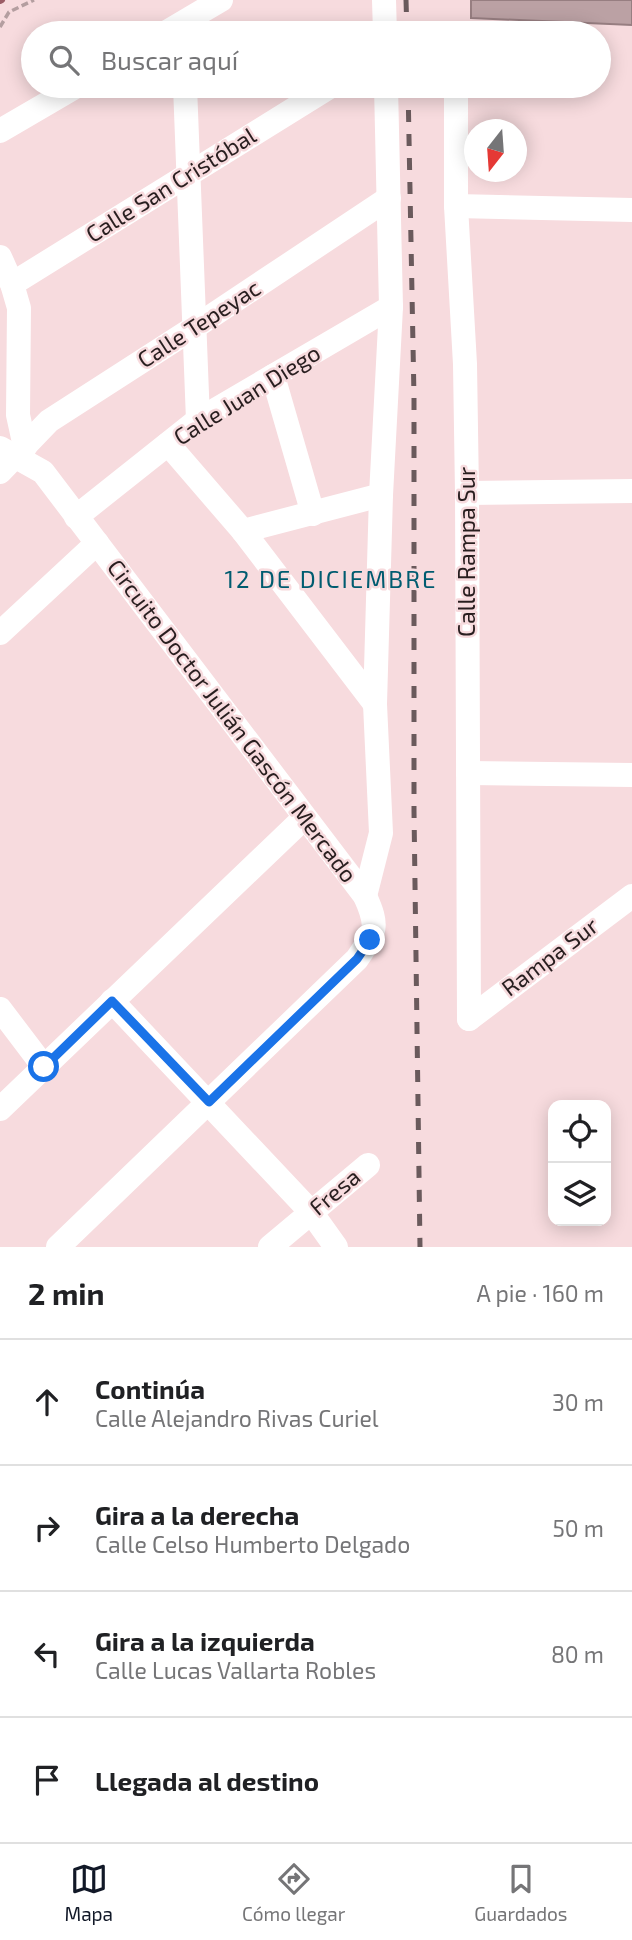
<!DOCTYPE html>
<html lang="es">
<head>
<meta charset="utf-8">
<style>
  :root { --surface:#fff; --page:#f2f2f2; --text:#202124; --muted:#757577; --line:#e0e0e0; --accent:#111827 }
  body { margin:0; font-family:"Exo 2",sans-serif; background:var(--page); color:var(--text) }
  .controls { position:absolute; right:21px; bottom:21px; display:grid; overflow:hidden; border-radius:14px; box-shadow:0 4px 18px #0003 }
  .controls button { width:63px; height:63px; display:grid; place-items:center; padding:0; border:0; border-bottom:2px solid var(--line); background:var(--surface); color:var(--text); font:35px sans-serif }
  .compass { position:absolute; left:464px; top:119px; width:63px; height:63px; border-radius:50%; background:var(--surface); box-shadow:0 4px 18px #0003; rotate:197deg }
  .stop { position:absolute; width:21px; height:21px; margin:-16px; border:5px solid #1a73e8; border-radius:50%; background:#fff }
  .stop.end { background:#1a73e8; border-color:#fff; box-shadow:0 2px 7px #0008 }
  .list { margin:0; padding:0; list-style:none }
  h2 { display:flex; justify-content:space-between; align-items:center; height:91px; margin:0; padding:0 28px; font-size:30px }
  h2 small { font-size:23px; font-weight:400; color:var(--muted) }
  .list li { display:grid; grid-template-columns:46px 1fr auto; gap:21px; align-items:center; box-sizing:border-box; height:126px; padding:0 28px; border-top:2px solid var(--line) }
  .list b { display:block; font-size:26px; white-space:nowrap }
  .list p { margin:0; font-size:23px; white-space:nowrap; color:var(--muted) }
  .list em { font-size:23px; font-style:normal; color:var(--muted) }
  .icon { flex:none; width:38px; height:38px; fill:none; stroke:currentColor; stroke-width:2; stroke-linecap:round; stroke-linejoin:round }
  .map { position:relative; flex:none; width:632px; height:1247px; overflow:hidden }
  .search { position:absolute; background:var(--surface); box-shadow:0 4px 18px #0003; left:21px; right:21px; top:21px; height:77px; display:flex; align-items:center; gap:18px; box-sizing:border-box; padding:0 24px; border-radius:38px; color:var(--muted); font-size:26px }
  .sheet { height:595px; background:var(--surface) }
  nav { display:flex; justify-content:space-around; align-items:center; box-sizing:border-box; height:98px; border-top:2px solid var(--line); background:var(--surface); font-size:19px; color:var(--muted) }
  nav a { display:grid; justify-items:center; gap:4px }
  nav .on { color:var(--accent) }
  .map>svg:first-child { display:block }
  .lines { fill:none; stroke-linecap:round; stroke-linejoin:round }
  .stream { stroke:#9b5c66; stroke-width:6 }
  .building { fill:#bba1a4; stroke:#977e81; stroke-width:2 }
  .path { stroke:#b49ea0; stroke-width:3.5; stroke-dasharray:7 3.5; stroke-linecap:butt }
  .minor { stroke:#fff; stroke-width:24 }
  .rail { stroke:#6a5a5c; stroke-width:5; stroke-dasharray:12 12; stroke-linecap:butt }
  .route { stroke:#1a73e8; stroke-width:9 }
  .labels { text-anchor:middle; stroke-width:5; stroke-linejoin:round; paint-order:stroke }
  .street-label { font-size:23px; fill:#281e1f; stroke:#f7dbde }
  .neighbourhood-label { font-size:24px; letter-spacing:2px; fill:#005c70; stroke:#f7dbde }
</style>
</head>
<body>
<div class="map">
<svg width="632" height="1247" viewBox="0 0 632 1247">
  <rect width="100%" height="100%" fill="#f7dbde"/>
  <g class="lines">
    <!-- stream -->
    <polyline class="stream" points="0,1 2,0"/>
  </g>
  <!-- building -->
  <polygon class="building" points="471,0 632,0 632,25 471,18"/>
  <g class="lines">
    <!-- path -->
    <polyline class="path" points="0,27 9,12 34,0"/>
    <!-- minor -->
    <g class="minor">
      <polyline points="384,0 385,33"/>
      <polyline points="165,33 221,0"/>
      <polyline points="185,86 198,420"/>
      <polyline points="456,86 456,206 465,364 467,493 469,1019"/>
      <polyline points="0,131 77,86"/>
      <polyline points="456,206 632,210"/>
      <polyline points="0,257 12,284 19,308 18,415 25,447"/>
      <polyline points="12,284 331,86"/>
      <polyline points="273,376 313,514"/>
      <polyline points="168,444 243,531 375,704"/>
      <path d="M0,448L43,472L365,896C379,927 376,931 357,959L58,1247"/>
      <polyline points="0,472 49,421 195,327 389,198"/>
      <polyline points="467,493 632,491"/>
      <polyline points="76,517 198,420 391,307"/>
      <polyline points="243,531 381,495"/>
      <polyline points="0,633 97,543"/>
      <polyline points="468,773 632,775"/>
      <polyline points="365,896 381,833 375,704 381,495 391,307 386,86"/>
      <polyline points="112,1001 311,1212 336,1247"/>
      <polyline points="0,1009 44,1067"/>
      <polyline points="469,1019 632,896"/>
      <polyline points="0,1109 304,818"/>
      <polyline points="270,1247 368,1165"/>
    </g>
    <!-- rail -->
    <g class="rail">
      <polyline points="406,0 407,33"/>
      <polyline points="408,86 414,397 414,811 420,1247"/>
    </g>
  </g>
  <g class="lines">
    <!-- route -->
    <polyline class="route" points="44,1067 112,1001 209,1102 357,959 370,940"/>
  </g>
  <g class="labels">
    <!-- street labels -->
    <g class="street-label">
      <text transform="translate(171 185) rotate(-32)" y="8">Calle San Cristóbal</text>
      <text transform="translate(199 324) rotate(-33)" y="8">Calle Tepeyac</text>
      <text transform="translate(247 395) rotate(-32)" y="8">Calle Juan Diego</text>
      <text transform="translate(467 552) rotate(-90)" y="8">Calle Rampa Sur</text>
      <text transform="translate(232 721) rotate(53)" y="8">Circuito Doctor Julián Gascón Mercado</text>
      <text transform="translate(550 957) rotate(-37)" y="8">Rampa Sur</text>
      <text transform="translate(335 1192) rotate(-40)" y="8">Fresa</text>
    </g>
    <!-- neighbourhood labels -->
    <g class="neighbourhood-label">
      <text x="331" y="588">12 DE DICIEMBRE</text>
    </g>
  </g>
</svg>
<div class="controls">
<button><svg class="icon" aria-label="locate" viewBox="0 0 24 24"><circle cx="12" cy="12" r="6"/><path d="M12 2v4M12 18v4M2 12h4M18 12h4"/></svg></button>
<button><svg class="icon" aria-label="layers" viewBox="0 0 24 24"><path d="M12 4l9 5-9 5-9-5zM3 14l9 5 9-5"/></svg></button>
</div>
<svg class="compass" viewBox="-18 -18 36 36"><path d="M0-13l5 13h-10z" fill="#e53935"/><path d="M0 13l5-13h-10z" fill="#757577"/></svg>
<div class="stop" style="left:44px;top:1067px"></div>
<div class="stop end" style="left:370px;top:940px"></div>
<div class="search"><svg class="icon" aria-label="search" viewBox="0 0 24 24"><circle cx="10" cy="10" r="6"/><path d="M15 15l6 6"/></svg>Buscar aquí</div>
</div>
<section class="sheet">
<h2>2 min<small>A pie · 160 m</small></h2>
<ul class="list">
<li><svg class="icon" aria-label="ahead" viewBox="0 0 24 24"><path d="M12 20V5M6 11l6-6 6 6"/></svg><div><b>Continúa</b><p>Calle Alejandro Rivas Curiel</p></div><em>30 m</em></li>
<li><svg class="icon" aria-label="right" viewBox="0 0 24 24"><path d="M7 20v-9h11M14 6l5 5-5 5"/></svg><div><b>Gira a la derecha</b><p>Calle Celso Humberto Delgado</p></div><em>50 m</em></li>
<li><svg class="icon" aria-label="left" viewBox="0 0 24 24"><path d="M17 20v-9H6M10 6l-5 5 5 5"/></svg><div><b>Gira a la izquierda</b><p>Calle Lucas Vallarta Robles</p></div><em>80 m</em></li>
<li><svg class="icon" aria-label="arrive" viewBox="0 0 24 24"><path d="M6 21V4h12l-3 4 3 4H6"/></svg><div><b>Llegada al destino</b></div></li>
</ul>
</section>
<nav>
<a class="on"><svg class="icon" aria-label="map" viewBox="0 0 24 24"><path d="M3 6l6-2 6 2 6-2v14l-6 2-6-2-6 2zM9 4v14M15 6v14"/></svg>Mapa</a>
<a><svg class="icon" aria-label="directions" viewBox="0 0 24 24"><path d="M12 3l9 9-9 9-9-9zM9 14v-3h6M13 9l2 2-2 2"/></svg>Cómo llegar</a>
<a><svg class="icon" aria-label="saved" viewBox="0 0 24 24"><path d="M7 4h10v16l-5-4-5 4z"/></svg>Guardados</a>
</nav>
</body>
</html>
